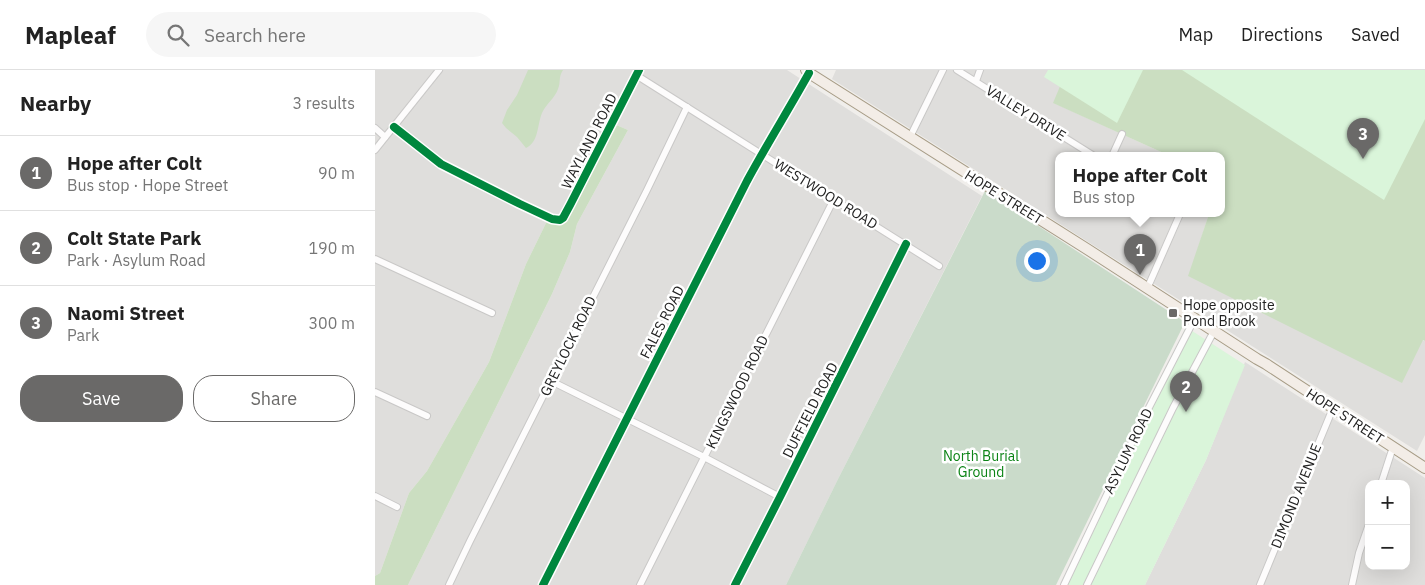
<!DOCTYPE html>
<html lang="en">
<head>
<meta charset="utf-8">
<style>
  :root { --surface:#fff; --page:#f6f6f6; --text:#222; --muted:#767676; --line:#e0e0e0; --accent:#6a6968 }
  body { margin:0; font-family:"IBM Plex Sans",sans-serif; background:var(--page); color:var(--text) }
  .controls { position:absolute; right:15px; bottom:15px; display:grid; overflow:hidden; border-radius:10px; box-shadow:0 5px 20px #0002 }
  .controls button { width:45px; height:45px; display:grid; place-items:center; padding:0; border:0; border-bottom:1px solid var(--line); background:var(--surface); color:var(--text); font:25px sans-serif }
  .you { position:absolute; left:661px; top:190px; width:18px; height:18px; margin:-12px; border:4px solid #fff; border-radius:50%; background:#1a73e8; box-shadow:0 0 0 8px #1a73e833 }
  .badge { display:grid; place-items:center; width:32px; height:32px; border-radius:50%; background:var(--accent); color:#fff; font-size:16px; font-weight:700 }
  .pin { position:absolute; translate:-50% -41px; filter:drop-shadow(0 1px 2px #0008) }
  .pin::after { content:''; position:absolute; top:26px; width:18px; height:15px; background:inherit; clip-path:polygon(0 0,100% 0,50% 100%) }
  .popup { position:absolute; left:680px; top:82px; width:170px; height:65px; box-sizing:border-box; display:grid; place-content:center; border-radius:10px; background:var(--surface); filter:drop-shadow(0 1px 4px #0005); font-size:16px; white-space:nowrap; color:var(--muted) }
  .popup b { font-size:19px; color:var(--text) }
  .popup::after { content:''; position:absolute; left:50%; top:100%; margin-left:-10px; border:10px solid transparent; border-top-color:var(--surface) }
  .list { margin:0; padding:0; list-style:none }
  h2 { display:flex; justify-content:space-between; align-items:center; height:65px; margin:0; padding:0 20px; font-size:21px }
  h2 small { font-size:16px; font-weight:400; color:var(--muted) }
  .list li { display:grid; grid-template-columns:32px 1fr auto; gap:15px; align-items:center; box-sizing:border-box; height:75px; padding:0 20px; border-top:1px solid var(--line) }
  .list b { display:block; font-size:19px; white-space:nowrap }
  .list p { margin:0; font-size:16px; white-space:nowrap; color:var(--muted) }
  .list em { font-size:16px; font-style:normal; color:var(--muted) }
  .actions { display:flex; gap:10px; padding:15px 20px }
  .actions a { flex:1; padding:11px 0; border:1px solid var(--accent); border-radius:20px; text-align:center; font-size:18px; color:var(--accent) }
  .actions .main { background:var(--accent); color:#fff }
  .icon { flex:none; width:28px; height:28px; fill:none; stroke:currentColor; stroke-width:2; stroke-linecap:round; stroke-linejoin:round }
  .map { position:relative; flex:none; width:1050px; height:515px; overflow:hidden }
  header { display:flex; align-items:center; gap:30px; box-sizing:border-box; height:70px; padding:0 25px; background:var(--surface); border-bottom:1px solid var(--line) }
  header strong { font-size:24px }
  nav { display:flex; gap:28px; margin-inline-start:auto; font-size:18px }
  .search { width:350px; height:45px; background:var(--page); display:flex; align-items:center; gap:12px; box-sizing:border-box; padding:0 18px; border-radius:28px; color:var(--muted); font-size:19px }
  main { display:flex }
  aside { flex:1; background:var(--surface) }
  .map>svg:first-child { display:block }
  .residential { fill:#dfdedc; fill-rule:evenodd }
  .forest { fill:#cbdec1 }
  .cemetery { fill:#cadbca }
  .park { fill:#daf5da }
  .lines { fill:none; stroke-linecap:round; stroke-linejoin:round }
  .minor-casing { stroke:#c9c8c7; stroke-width:8 }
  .primary-casing { stroke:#a79c86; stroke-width:12 }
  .minor { stroke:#fdfcfc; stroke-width:6 }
  .primary { stroke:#f3ede7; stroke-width:10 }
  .cycleway-casing { stroke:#fff; stroke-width:11 }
  .cycleway { stroke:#00873e; stroke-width:8 }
  .poi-dot { fill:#6a6968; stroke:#fff; stroke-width:2 }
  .labels { text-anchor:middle; stroke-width:5; stroke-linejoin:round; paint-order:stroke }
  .street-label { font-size:14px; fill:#222; stroke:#fff }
  .poi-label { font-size:14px; fill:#222; stroke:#fff; text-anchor:start }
  .park-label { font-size:14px; fill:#0c8416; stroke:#fff }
</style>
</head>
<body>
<header>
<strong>Mapleaf</strong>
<div class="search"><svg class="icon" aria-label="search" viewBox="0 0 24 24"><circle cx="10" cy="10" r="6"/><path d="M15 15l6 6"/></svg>Search here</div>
<nav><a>Map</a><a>Directions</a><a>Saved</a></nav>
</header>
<main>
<aside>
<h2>Nearby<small>3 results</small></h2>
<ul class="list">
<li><span class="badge">1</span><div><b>Hope after Colt</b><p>Bus stop · Hope Street</p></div><em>90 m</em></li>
<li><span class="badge">2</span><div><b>Colt State Park</b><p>Park · Asylum Road</p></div><em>190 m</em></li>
<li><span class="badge">3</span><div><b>Naomi Street</b><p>Park</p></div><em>300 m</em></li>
</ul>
<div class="actions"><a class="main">Save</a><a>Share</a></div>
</aside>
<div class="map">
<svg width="1050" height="515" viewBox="0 0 1050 515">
  <rect width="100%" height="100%" fill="#f0eeeb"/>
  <!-- residential -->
  <g class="residential">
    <polygon points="0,0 412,0 607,126 463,409 411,515 33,515 177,224 195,182 202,154 253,60 239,54 187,155 172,151 151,194 114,292 52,401 34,423 5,503 0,506"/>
    <polygon points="461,0 688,0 692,2 679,33 795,86 684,86 684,144 834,144 814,206 1050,271 1050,365 1042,381 457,9"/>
    <path d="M870,292L1050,408V515H770L831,390ZM994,414H1031V496H994Z"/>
  </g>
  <!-- forest -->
  <g class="forest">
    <path d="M153,0H188C183,8 186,12 183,19C180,28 171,34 167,43C162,55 164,72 151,78L142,67L131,58L127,53L132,40L142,25Z"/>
    <polygon points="688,0 1050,0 1050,271 1048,270 1027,313 813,206 834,144 846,144 846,86 795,86 678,33 691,2"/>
    <polygon points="239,54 253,60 202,154 195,182 177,224 33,515 0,515 0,506 5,503 34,423 52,401 114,292 151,194 172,151 187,154"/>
  </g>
  <!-- cemetery -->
  <polygon class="cemetery" points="610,121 810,252 681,515 411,515 463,409"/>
  <!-- park -->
  <g class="park">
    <polygon points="673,0 768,0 742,53 669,7"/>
    <polygon points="807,0 1050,0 1050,49 1009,130"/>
    <polygon points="811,257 870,295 831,390 770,515 690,515"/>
  </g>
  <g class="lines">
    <!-- minor casing -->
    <g class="minor-casing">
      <g id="minor">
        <polyline points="582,0 719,86"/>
        <polyline points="261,5 564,196"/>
        <polyline points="601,11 605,0"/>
        <polyline points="19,57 66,94 145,134 177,149 185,150 188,148 195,135 264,0"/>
        <polyline points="0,58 10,67"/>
        <polyline points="535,67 568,0"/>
        <polyline points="0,80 64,0"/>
        <polyline points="737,86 747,64"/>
        <polyline points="0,189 117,243"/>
        <polyline points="772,219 805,144"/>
        <polyline points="176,311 329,387 405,427"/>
        <polyline points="0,322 52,346"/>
        <polyline points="1006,414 1018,377"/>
        <polyline points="0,426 22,437"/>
        <polyline points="74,515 95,471 272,120 312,37"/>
        <path d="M168,515L372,111C392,74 414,39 434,3"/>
        <polyline points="265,515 459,129"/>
        <polyline points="360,515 405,427 531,174"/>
        <polyline points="689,515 764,357 820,248"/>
        <polyline points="712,515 798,338 839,261"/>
        <polyline points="885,515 958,338"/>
        <polyline points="977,515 984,483 994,454"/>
      </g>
    </g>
    <!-- primary casing -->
    <g class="primary-casing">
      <polyline id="primary" points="431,0 434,3 712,179 882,289 891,294 1050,398"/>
    </g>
    <!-- minor -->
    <use href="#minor" class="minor"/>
    <!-- primary -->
    <use href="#primary" class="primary"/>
    <!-- cycleway casing -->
    <g class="cycleway-casing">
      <g id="cycleway">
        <polyline points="19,57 66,94 145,134 177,149 185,150 188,148 195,135 264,0"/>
        <path d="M168,515L372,111C392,74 414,39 434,3"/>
        <polyline points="360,515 405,427 531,174"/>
      </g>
    </g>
    <!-- cycleway -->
    <use href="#cycleway" class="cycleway"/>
  </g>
  <!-- markers -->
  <rect class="poi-dot" x="793" y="238" width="10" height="10" rx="2.5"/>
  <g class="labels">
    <!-- street labels -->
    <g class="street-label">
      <text transform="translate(651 43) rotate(32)" y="5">VALLEY DRIVE</text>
      <text transform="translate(214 71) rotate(-63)" y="5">WAYLAND ROAD</text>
      <text transform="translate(451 124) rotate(32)" y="5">WESTWOOD ROAD</text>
      <text transform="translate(629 127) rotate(32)" y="5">HOPE STREET</text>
      <text transform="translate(287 252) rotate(-63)" y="5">FALES ROAD</text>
      <text transform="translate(193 276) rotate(-64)" y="5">GREYLOCK ROAD</text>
      <text transform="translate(362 322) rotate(-64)" y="5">KINGSWOOD ROAD</text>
      <text transform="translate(435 340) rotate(-63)" y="5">DUFFIELD ROAD</text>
      <text transform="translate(970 346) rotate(33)" y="5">HOPE STREET</text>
      <text transform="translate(753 381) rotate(-64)" y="5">ASYLUM ROAD</text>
      <text transform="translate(921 426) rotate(-68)" y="5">DIMOND AVENUE</text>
    </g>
    <!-- poi labels -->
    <g class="poi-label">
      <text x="808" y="240">Hope opposite<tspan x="808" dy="16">Pond Brook</tspan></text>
    </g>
    <!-- park labels -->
    <g class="park-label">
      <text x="606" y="391">North Burial<tspan x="606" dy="16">Ground</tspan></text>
    </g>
  </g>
</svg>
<div class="controls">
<button>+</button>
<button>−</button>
</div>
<div class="you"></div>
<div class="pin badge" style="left:765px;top:205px">1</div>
<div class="popup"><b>Hope after Colt</b>Bus stop</div>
<div class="pin badge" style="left:811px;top:342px">2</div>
<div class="pin badge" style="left:988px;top:89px">3</div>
</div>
</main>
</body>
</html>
